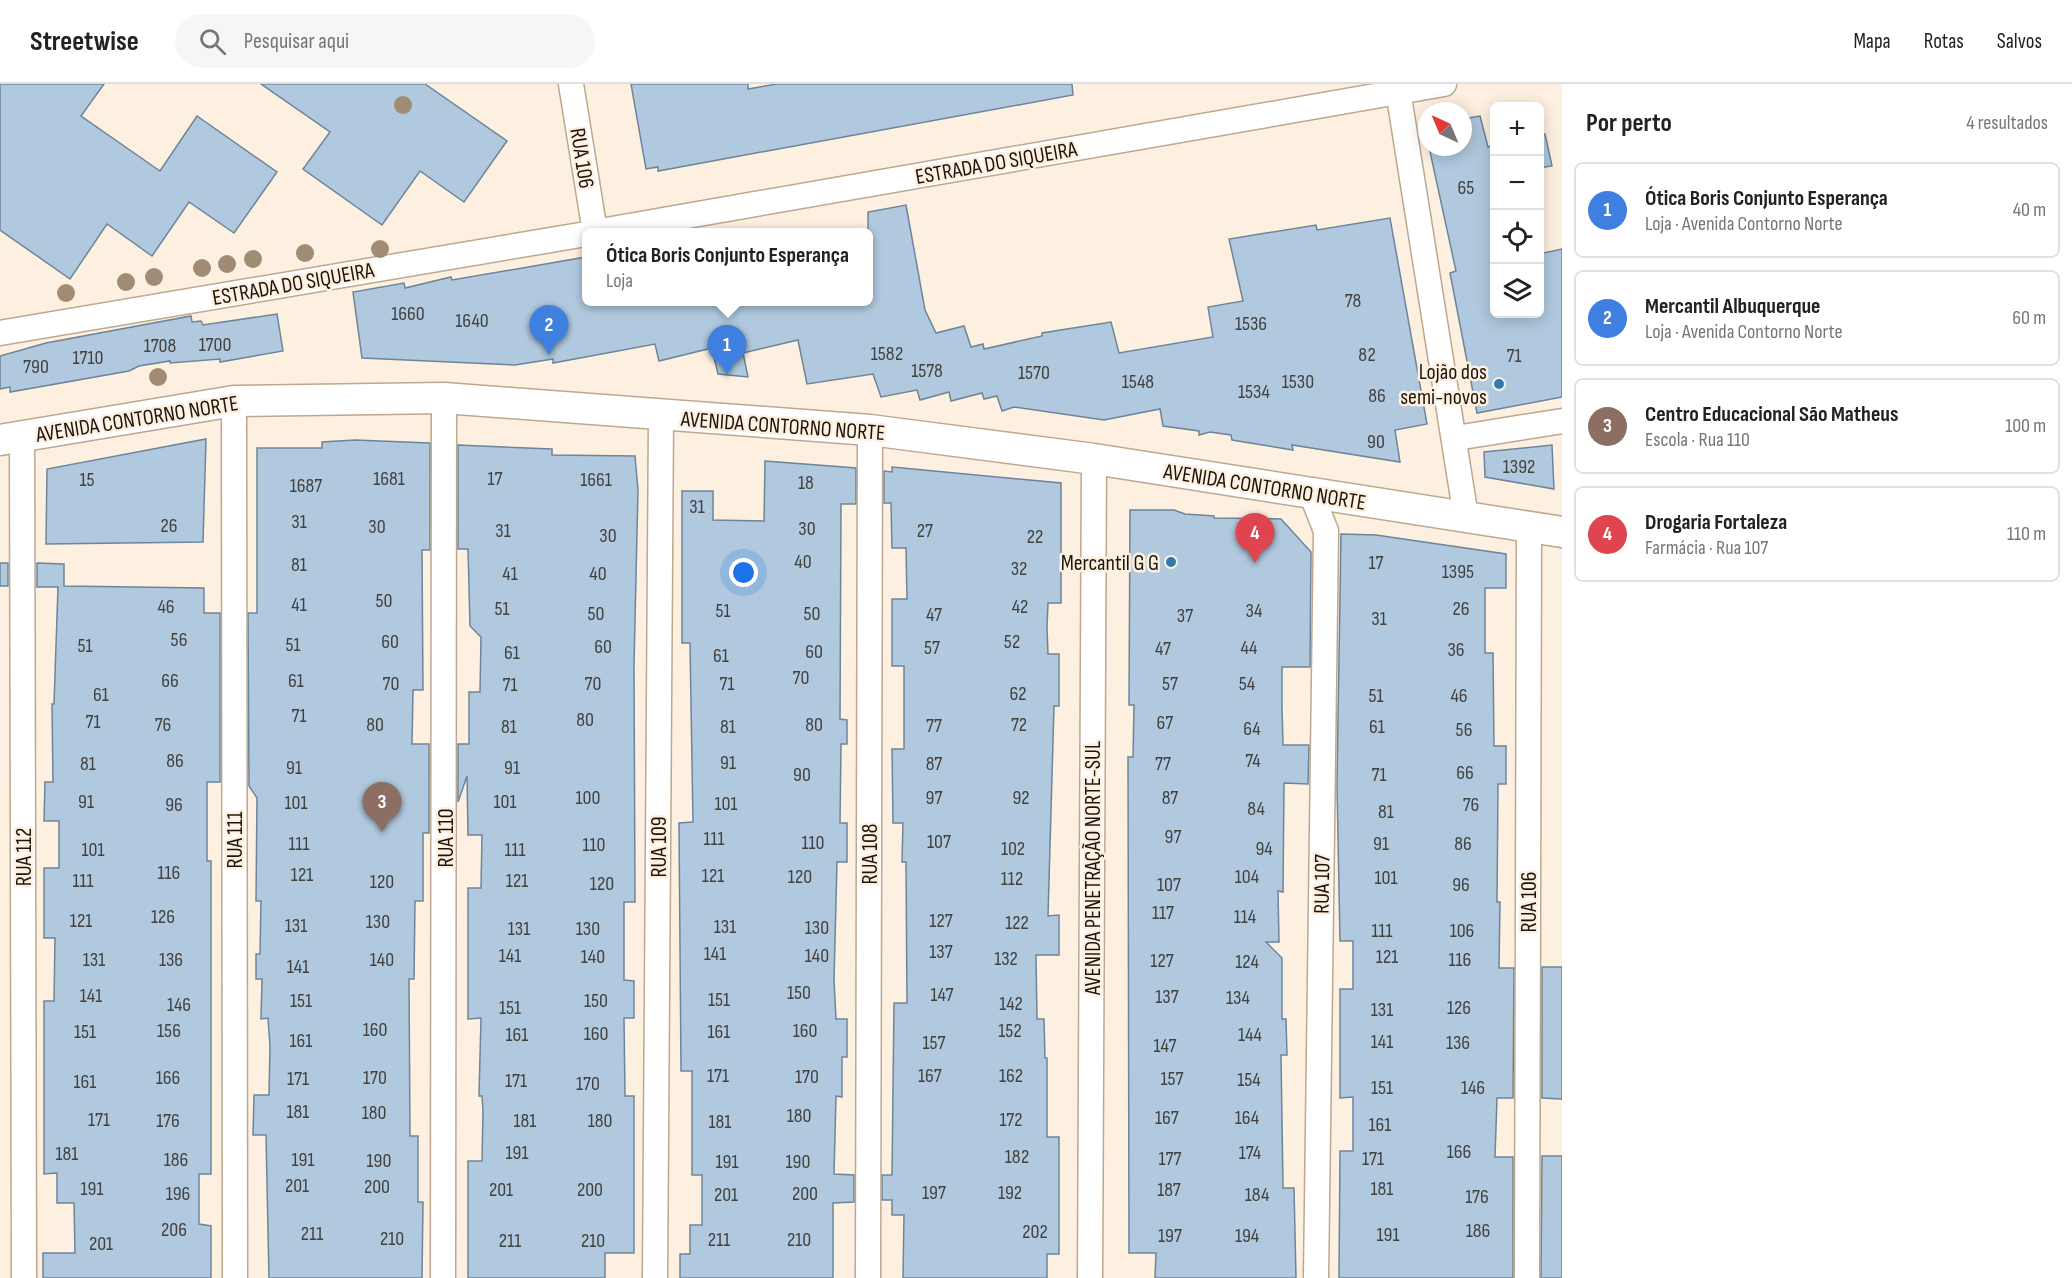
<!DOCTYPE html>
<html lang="pt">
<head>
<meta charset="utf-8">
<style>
  :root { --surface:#fff; --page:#f6f6f6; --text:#222; --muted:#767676; --line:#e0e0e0; --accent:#d93025 }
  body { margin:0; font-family:"Sofia Sans Condensed",sans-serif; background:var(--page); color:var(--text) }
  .controls { position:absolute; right:18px; top:18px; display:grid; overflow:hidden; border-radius:9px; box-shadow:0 3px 15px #0003 }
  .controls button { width:54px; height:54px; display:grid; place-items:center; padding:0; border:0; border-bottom:2px solid var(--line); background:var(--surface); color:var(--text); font:30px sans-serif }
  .compass { position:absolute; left:1418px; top:18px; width:54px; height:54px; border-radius:50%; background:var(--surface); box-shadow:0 3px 15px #0003; rotate:316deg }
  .you { position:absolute; left:744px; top:489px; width:21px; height:21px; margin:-15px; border:4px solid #fff; border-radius:50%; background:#1a73e8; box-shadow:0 0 0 9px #1a73e833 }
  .badge { display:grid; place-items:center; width:39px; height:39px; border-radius:50%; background:var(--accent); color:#fff; font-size:20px; font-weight:700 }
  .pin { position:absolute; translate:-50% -50px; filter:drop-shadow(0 2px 3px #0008) }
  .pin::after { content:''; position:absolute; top:32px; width:21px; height:18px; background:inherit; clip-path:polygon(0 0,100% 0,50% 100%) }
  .popup { position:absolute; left:582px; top:144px; width:291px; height:78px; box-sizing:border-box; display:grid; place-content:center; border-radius:9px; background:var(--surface); filter:drop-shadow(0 2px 4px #0005); font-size:20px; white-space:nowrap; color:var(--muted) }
  .popup b { font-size:22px; color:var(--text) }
  .popup::after { content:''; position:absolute; left:50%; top:100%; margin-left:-12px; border:12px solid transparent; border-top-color:var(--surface) }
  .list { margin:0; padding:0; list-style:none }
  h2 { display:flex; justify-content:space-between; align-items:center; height:78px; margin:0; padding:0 24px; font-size:26px }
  h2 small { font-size:20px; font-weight:400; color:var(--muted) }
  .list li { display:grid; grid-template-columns:39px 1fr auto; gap:18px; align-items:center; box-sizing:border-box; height:96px; margin:0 12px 12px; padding:0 12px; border:2px solid var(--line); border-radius:9px }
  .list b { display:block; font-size:22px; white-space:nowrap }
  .list p { margin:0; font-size:20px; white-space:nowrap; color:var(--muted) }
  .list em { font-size:20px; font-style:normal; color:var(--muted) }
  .icon { flex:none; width:33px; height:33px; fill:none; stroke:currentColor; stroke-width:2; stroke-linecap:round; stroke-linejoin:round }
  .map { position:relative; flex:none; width:1562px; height:1194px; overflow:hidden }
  header { display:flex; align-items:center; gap:36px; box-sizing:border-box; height:84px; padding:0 30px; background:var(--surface); border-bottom:2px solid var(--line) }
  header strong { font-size:28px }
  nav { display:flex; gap:33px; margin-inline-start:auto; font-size:21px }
  .search { width:420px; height:54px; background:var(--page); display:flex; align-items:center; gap:15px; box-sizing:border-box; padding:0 21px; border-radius:33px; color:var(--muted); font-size:22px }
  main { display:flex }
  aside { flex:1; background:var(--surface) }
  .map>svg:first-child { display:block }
  .building { fill:#b0c9de; stroke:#6d8598; stroke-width:1.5 }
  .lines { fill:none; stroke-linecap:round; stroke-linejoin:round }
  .minor-casing { stroke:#bda790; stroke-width:27 }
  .tertiary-casing { stroke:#bda790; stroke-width:33 }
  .minor { stroke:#fff; stroke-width:24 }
  .tertiary { stroke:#fff; stroke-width:30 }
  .tree { fill:#a08c74 }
  .poi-dot { fill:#317aae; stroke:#fef0e1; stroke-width:2 }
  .labels { text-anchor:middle; stroke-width:5; stroke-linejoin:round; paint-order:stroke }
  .number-label { font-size:20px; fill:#424240 }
  .street-label { font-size:22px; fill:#1d150c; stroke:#fef0e1 }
  .poi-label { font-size:22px; fill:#1d150c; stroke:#fef0e1; text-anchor:end }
</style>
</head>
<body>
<header>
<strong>Streetwise</strong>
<div class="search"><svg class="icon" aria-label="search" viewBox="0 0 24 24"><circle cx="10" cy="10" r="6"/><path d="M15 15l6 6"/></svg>Pesquisar aqui</div>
<nav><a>Mapa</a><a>Rotas</a><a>Salvos</a></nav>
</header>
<main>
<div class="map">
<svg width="1562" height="1194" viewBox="0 0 1562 1194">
  <rect width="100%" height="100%" fill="#fef0e1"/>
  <!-- building -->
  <g class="building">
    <polygon points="0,0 104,0 81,32 160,87 197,32 277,88 234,149 189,118 152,172 107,140 70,195 0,146"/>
    <polygon points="261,0 425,0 507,57 464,118 420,87 382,141 303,85 330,48"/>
    <polygon points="631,0 748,0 748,5 777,0 1072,0 1073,11 658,87 658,83 646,85"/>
    <polygon points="1480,32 1488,63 1494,61 1494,230 1539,230 1539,170 1562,165 1562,313 1477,329 1450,189 1456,187 1429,63 1463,63 1463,35"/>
    <polygon points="1545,50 1552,82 1539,84 1539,51"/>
    <polygon points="906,121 925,226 936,249 964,242 971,263 983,260 984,265 1042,252 1042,249 1111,238 1119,269 1213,253 1208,223 1243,217 1229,155 1316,141 1317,146 1390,134 1427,340 1395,346 1400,378 1292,361 1293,366 1232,356 1231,351 1210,348 1199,351 1199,347 1163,342 1160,325 1104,336 1014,323 1002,327 997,312 984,315 982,309 951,317 949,308 920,316 917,306 881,313 873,290 807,300 798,256 743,269 748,293 718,290 712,264 659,277 655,260 553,279 553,275 515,281 362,274 353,208 404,199 405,204 451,193 452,196 586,173 586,218 868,218 868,128"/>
    <polygon points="277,230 283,267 220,278 220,275 170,279 170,277 139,282 129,287 10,308 10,303 0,305 0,272 46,259 191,232 192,238 201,237 203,241"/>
    <polygon points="206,355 203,458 46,460 47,385"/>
    <polygon points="355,356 430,359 430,466 422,466 423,606 413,606 412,660 429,660 429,749 423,749 423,817 415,817 414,895 409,895 410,1052 418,1052 418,1118 423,1118 422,1194 269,1194 266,1051 253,1051 254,1011 269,1011 270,962 268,934 261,935 262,895 256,895 256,870 260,870 261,817 256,817 257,714 249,702 248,529 257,529 257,364 322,364 322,358"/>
    <polygon points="458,361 552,365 552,371 635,372 638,406 634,581 635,818 624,818 624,896 634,897 634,934 624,934 625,1012 634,1012 634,1169 605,1169 605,1194 468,1194 468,1077 482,1077 483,1027 482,1012 479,1012 481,934 468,935 468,804 481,804 482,751 468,751 467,692 458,718 458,660 469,660 469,608 480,608 481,553 470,542 468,465 458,465"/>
    <polygon points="1552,361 1554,405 1485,393 1484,368"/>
    <polygon points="765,377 856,384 856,420 841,420 840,635 847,636 847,660 841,660 840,739 847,739 847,778 837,778 834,896 836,935 847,935 847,973 842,973 842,1013 836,1012 834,1090 854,1091 854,1118 833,1119 833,1194 680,1194 680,1170 690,1170 690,1141 702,1141 702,1091 692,1091 692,987 681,987 679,739 693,738 690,559 682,559 682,407 713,407 713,436 764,437"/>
    <polygon points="892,383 1061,399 1061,519 1048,519 1047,543 1048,570 1059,570 1059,622 1054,622 1048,832 1059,831 1059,871 1036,871 1037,935 1044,935 1045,974 1047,974 1047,1053 1059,1053 1059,1170 1047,1170 1047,1194 903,1194 904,1131 892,1131 892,1116 882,1116 882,1091 892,1091 894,919 907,919 906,778 902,778 903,739 893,739 892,665 904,665 904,582 892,582 892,515 907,515 906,464 892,464 891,419 884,419 884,387 892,388"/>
    <polygon points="1130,426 1174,426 1185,430 1214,432 1214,434 1281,435 1311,468 1310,583 1282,583 1282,622 1283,661 1309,661 1308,700 1284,699 1283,808 1278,807 1279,858 1266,858 1282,874 1282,935 1286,935 1287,971 1281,971 1283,1104 1294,1104 1296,1194 1155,1194 1156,1169 1129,1169 1128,673 1133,673 1134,621 1129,621"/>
    <polygon points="1341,450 1376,451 1506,470 1506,504 1485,504 1485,569 1493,569 1494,662 1506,662 1506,700 1498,700 1497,818 1500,818 1499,884 1514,884 1513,1014 1497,1014 1495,1073 1513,1073 1513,1194 1339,1194 1340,1067 1353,1067 1353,1013 1340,1014 1340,905 1353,905 1353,857 1340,857 1337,700"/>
    <rect x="0" y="479" width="8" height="23"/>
    <polygon points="37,479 64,480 64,502 204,504 204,529 220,529 220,698 207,698 207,777 211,777 211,1090 199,1090 199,1140 211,1142 211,1194 43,1194 43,1169 75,1169 74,1119 57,1119 57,1089 44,1090 44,917 54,917 55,854 44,854 44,784 59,784 59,737 44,737 45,698 53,698 52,620 54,620 58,503 37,503"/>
    <polygon points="1542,883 1562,883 1562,1015 1542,1014"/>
    <polygon points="1542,1072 1562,1072 1562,1194 1541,1194"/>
  </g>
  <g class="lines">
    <!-- minor casing -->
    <g class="minor-casing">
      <g id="minor">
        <polyline points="571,0 595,148"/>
        <polyline points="1397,0 1466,433"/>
        <polyline points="595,148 1444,0"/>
        <polyline points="0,249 586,150"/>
        <polyline points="234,317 235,1194"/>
        <polyline points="22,352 24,1194"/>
        <polyline points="1456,354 1562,337"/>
        <polyline points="1311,409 1326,447 1316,1194"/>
        <polyline points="443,1194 444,314"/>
        <polyline points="655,1194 661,332"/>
        <polyline points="868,1194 870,346"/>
        <polyline points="1090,1194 1094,375"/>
        <polyline points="1527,1194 1529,443"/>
      </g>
    </g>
    <!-- tertiary casing -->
    <g class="tertiary-casing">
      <polyline id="tertiary" points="0,356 234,317 444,314 870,346 1094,375 1562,448"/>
    </g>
    <!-- minor -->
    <use href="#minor" class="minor"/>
    <!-- tertiary -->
    <use href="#tertiary" class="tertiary"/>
  </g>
  <!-- trees -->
  <g class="tree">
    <circle cx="403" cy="21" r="9"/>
    <circle cx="380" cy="165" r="9"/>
    <circle cx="305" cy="169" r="9"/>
    <circle cx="253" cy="175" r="9"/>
    <circle cx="227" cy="180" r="9"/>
    <circle cx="202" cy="184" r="9"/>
    <circle cx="154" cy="193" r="9"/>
    <circle cx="126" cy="198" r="9"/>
    <circle cx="66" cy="209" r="9"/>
    <circle cx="158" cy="293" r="9"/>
  </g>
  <!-- markers -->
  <g class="poi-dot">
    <circle cx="1499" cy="300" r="6"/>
    <circle cx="1171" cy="478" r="6"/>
  </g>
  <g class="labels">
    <!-- number labels -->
    <g class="number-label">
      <text x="1466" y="110">65</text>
      <text x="1353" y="223">78</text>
      <text x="408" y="236">1660</text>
      <text x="472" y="243">1640</text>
      <text x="1251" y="246">1536</text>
      <text x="215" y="267">1700</text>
      <text x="160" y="268">1708</text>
      <text x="887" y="276">1582</text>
      <text x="1367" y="277">82</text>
      <text x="1514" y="278">71</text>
      <text x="88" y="280">1710</text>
      <text x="36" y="289">790</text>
      <text x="927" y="293">1578</text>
      <text x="1034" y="295">1570</text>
      <text x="1138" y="304">1548</text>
      <text x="1298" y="304">1530</text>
      <text x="1254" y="314">1534</text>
      <text x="1377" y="318">86</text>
      <text x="1376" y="364">90</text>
      <text x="1519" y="389">1392</text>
      <text x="389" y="401">1681</text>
      <text x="495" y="401">17</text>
      <text x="87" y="402">15</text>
      <text x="596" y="402">1661</text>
      <text x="806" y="405">18</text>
      <text x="306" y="408">1687</text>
      <text x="697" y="429">31</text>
      <text x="299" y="444">31</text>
      <text x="169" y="448">26</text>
      <text x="377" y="449">30</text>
      <text x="807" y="451">30</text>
      <text x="503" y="453">31</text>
      <text x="925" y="453">27</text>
      <text x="608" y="458">30</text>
      <text x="1035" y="459">22</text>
      <text x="803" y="484">40</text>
      <text x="1376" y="485">17</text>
      <text x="299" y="487">81</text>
      <text x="1019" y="491">32</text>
      <text x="1458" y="494">1395</text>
      <text x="510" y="496">41</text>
      <text x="598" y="496">40</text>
      <text x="384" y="523">50</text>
      <text x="299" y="527">41</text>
      <text x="166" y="529">46</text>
      <text x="1020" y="529">42</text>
      <text x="502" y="531">51</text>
      <text x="1461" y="531">26</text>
      <text x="723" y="533">51</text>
      <text x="1254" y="533">34</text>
      <text x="596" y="536">50</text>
      <text x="812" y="536">50</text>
      <text x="934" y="537">47</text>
      <text x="1185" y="538">37</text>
      <text x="1379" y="541">31</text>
      <text x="179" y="562">56</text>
      <text x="390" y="564">60</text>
      <text x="1012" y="564">52</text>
      <text x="293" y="567">51</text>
      <text x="85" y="568">51</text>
      <text x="603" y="569">60</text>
      <text x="932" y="570">57</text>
      <text x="1249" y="570">44</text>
      <text x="1163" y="571">47</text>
      <text x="1456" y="572">36</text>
      <text x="814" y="574">60</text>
      <text x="512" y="575">61</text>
      <text x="721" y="578">61</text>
      <text x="801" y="600">70</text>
      <text x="170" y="603">66</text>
      <text x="296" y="603">61</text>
      <text x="391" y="606">70</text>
      <text x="593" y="606">70</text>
      <text x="727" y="606">71</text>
      <text x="1170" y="606">57</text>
      <text x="1247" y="606">54</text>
      <text x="510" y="607">71</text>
      <text x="1018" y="616">62</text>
      <text x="101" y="617">61</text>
      <text x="1376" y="618">51</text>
      <text x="1459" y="618">46</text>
      <text x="299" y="638">71</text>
      <text x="585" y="642">80</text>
      <text x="93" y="644">71</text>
      <text x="1165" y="645">67</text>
      <text x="163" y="647">76</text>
      <text x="375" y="647">80</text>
      <text x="814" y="647">80</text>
      <text x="1019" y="647">72</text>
      <text x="934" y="648">77</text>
      <text x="509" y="649">81</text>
      <text x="728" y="649">81</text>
      <text x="1377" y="649">61</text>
      <text x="1252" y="651">64</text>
      <text x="1464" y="652">56</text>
      <text x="175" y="683">86</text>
      <text x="1253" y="683">74</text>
      <text x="728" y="685">91</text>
      <text x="88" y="686">81</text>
      <text x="934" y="686">87</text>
      <text x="1163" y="686">77</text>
      <text x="294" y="690">91</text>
      <text x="512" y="690">91</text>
      <text x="1465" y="695">66</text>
      <text x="802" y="697">90</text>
      <text x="1379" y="697">71</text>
      <text x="588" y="720">100</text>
      <text x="934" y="720">97</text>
      <text x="1021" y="720">92</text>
      <text x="1170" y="720">87</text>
      <text x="86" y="724">91</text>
      <text x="505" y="724">101</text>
      <text x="296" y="725">101</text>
      <text x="726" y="726">101</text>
      <text x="174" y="727">96</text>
      <text x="1471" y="727">76</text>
      <text x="1256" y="731">84</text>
      <text x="1386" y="734">81</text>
      <text x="1173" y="759">97</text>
      <text x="714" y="761">111</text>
      <text x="939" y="764">107</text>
      <text x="813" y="765">110</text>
      <text x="299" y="766">111</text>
      <text x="1381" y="766">91</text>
      <text x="1463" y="766">86</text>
      <text x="594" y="767">110</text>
      <text x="1013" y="771">102</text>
      <text x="1264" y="771">94</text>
      <text x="93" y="772">101</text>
      <text x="515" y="772">111</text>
      <text x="169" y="795">116</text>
      <text x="302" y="797">121</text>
      <text x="713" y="798">121</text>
      <text x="800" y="799">120</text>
      <text x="1247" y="799">104</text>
      <text x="1386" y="800">101</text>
      <text x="1012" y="801">112</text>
      <text x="83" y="803">111</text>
      <text x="517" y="803">121</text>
      <text x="382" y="804">120</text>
      <text x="602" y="806">120</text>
      <text x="1169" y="807">107</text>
      <text x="1461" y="807">96</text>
      <text x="1163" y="835">117</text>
      <text x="163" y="839">126</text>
      <text x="1245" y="839">114</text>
      <text x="81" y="843">121</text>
      <text x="941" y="843">127</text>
      <text x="378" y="844">130</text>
      <text x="1017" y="845">122</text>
      <text x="296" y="848">131</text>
      <text x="725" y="849">131</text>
      <text x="817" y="850">130</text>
      <text x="519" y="851">131</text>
      <text x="588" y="851">130</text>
      <text x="1382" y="853">111</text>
      <text x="1462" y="853">106</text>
      <text x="941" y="874">137</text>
      <text x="715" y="876">141</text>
      <text x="510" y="878">141</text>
      <text x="817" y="878">140</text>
      <text x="593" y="879">140</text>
      <text x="1387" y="879">121</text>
      <text x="1006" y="881">132</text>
      <text x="94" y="882">131</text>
      <text x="171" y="882">136</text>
      <text x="382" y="882">140</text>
      <text x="1460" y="882">116</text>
      <text x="1162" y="883">127</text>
      <text x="1247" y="884">124</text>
      <text x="298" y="889">141</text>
      <text x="799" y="915">150</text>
      <text x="942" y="917">147</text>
      <text x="91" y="918">141</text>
      <text x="1167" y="919">137</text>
      <text x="1238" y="920">134</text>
      <text x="719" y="922">151</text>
      <text x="301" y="923">151</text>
      <text x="596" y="923">150</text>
      <text x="1011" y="926">142</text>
      <text x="179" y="927">146</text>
      <text x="510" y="930">151</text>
      <text x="1459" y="930">126</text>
      <text x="1382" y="932">131</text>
      <text x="375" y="952">160</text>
      <text x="169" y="953">156</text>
      <text x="805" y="953">160</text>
      <text x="1010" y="953">152</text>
      <text x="85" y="954">151</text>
      <text x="719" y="954">161</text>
      <text x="596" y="956">160</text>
      <text x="517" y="957">161</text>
      <text x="1250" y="957">144</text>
      <text x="301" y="963">161</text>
      <text x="1382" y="964">141</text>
      <text x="934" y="965">157</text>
      <text x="1458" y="965">136</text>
      <text x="1165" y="968">147</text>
      <text x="718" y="998">171</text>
      <text x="930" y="998">167</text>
      <text x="1011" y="998">162</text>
      <text x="807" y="999">170</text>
      <text x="168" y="1000">166</text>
      <text x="375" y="1000">170</text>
      <text x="298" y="1001">171</text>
      <text x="1172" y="1001">157</text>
      <text x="1249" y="1002">154</text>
      <text x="516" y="1003">171</text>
      <text x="85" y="1004">161</text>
      <text x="588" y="1006">170</text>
      <text x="1382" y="1010">151</text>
      <text x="1473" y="1010">146</text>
      <text x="298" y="1034">181</text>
      <text x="374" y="1035">180</text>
      <text x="799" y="1038">180</text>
      <text x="1167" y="1040">167</text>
      <text x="1247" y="1040">164</text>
      <text x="99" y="1042">171</text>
      <text x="1011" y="1042">172</text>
      <text x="168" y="1043">176</text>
      <text x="525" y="1043">181</text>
      <text x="600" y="1043">180</text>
      <text x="720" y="1044">181</text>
      <text x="1380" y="1047">161</text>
      <text x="1459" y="1074">166</text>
      <text x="517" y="1075">191</text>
      <text x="1250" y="1075">174</text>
      <text x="67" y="1076">181</text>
      <text x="1017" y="1079">182</text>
      <text x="1170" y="1081">177</text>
      <text x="1373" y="1081">171</text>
      <text x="176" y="1082">186</text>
      <text x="303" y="1082">191</text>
      <text x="379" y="1083">190</text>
      <text x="727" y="1084">191</text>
      <text x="798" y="1084">190</text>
      <text x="297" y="1108">201</text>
      <text x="377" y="1109">200</text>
      <text x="92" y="1111">191</text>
      <text x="1382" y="1111">181</text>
      <text x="501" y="1112">201</text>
      <text x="590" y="1112">200</text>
      <text x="1169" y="1112">187</text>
      <text x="934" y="1115">197</text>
      <text x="1010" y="1115">192</text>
      <text x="178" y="1116">196</text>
      <text x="805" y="1116">200</text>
      <text x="726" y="1117">201</text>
      <text x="1257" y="1117">184</text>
      <text x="1477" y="1119">176</text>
      <text x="174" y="1152">206</text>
      <text x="1478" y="1153">186</text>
      <text x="1035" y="1154">202</text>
      <text x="312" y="1156">211</text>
      <text x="1388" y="1157">191</text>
      <text x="1170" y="1158">197</text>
      <text x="1247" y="1158">194</text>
      <text x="392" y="1161">210</text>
      <text x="719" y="1162">211</text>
      <text x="799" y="1162">210</text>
      <text x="510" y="1163">211</text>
      <text x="593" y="1163">210</text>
      <text x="101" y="1166">201</text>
    </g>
    <!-- street labels -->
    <g class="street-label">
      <text transform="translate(583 74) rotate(81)" y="8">RUA 106</text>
      <text transform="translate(996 78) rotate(-10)" y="8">ESTRADA DO SIQUEIRA</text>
      <text transform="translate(293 199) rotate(-10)" y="8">ESTRADA DO SIQUEIRA</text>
      <text transform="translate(137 334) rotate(-9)" y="8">AVENIDA CONTORNO NORTE</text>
      <text transform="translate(783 341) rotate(4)" y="8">AVENIDA CONTORNO NORTE</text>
      <text transform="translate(1265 402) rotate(9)" y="8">AVENIDA CONTORNO NORTE</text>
      <text transform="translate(445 754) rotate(-90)" y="8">RUA 110</text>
      <text transform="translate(234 756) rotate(-90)" y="8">RUA 111</text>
      <text transform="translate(658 763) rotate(-90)" y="8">RUA 109</text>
      <text transform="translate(869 770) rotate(-90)" y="8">RUA 108</text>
      <text transform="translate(23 773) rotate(-90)" y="8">RUA 112</text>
      <text transform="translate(1092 784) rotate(-90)" y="8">AVENIDA PENETRAÇÃO NORTE-SUL</text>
      <text transform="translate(1321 800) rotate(-89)" y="8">RUA 107</text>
      <text transform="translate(1528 818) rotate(-90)" y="8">RUA 106</text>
    </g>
    <!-- poi labels -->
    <g class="poi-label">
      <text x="1487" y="295">Lojão dos<tspan x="1487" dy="25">semi-novos</tspan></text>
      <text x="1159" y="486">Mercantil G G</text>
    </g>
  </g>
</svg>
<div class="controls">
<button>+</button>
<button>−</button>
<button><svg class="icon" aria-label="locate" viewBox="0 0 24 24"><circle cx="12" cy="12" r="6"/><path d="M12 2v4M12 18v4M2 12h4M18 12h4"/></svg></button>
<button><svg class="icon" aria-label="layers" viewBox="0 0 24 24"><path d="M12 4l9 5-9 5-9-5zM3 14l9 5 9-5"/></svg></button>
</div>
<svg class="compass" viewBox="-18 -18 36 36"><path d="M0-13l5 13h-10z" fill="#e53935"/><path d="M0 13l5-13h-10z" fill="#767676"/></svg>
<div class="you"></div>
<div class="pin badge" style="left:727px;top:291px;background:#3f7fe0">1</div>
<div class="popup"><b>Ótica Boris Conjunto Esperança</b>Loja</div>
<div class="pin badge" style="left:549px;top:271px;background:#3f7fe0">2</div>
<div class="pin badge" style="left:382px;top:748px;background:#8d6e63">3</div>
<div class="pin badge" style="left:1255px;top:479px;background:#e0444e">4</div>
</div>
<aside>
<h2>Por perto<small>4 resultados</small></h2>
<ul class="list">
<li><span class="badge" style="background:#3f7fe0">1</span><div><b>Ótica Boris Conjunto Esperança</b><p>Loja · Avenida Contorno Norte</p></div><em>40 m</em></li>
<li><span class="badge" style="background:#3f7fe0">2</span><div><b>Mercantil Albuquerque</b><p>Loja · Avenida Contorno Norte</p></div><em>60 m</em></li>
<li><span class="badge" style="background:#8d6e63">3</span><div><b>Centro Educacional São Matheus</b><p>Escola · Rua 110</p></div><em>100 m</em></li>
<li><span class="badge" style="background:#e0444e">4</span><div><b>Drogaria Fortaleza</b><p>Farmácia · Rua 107</p></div><em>110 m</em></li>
</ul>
</aside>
</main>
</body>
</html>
